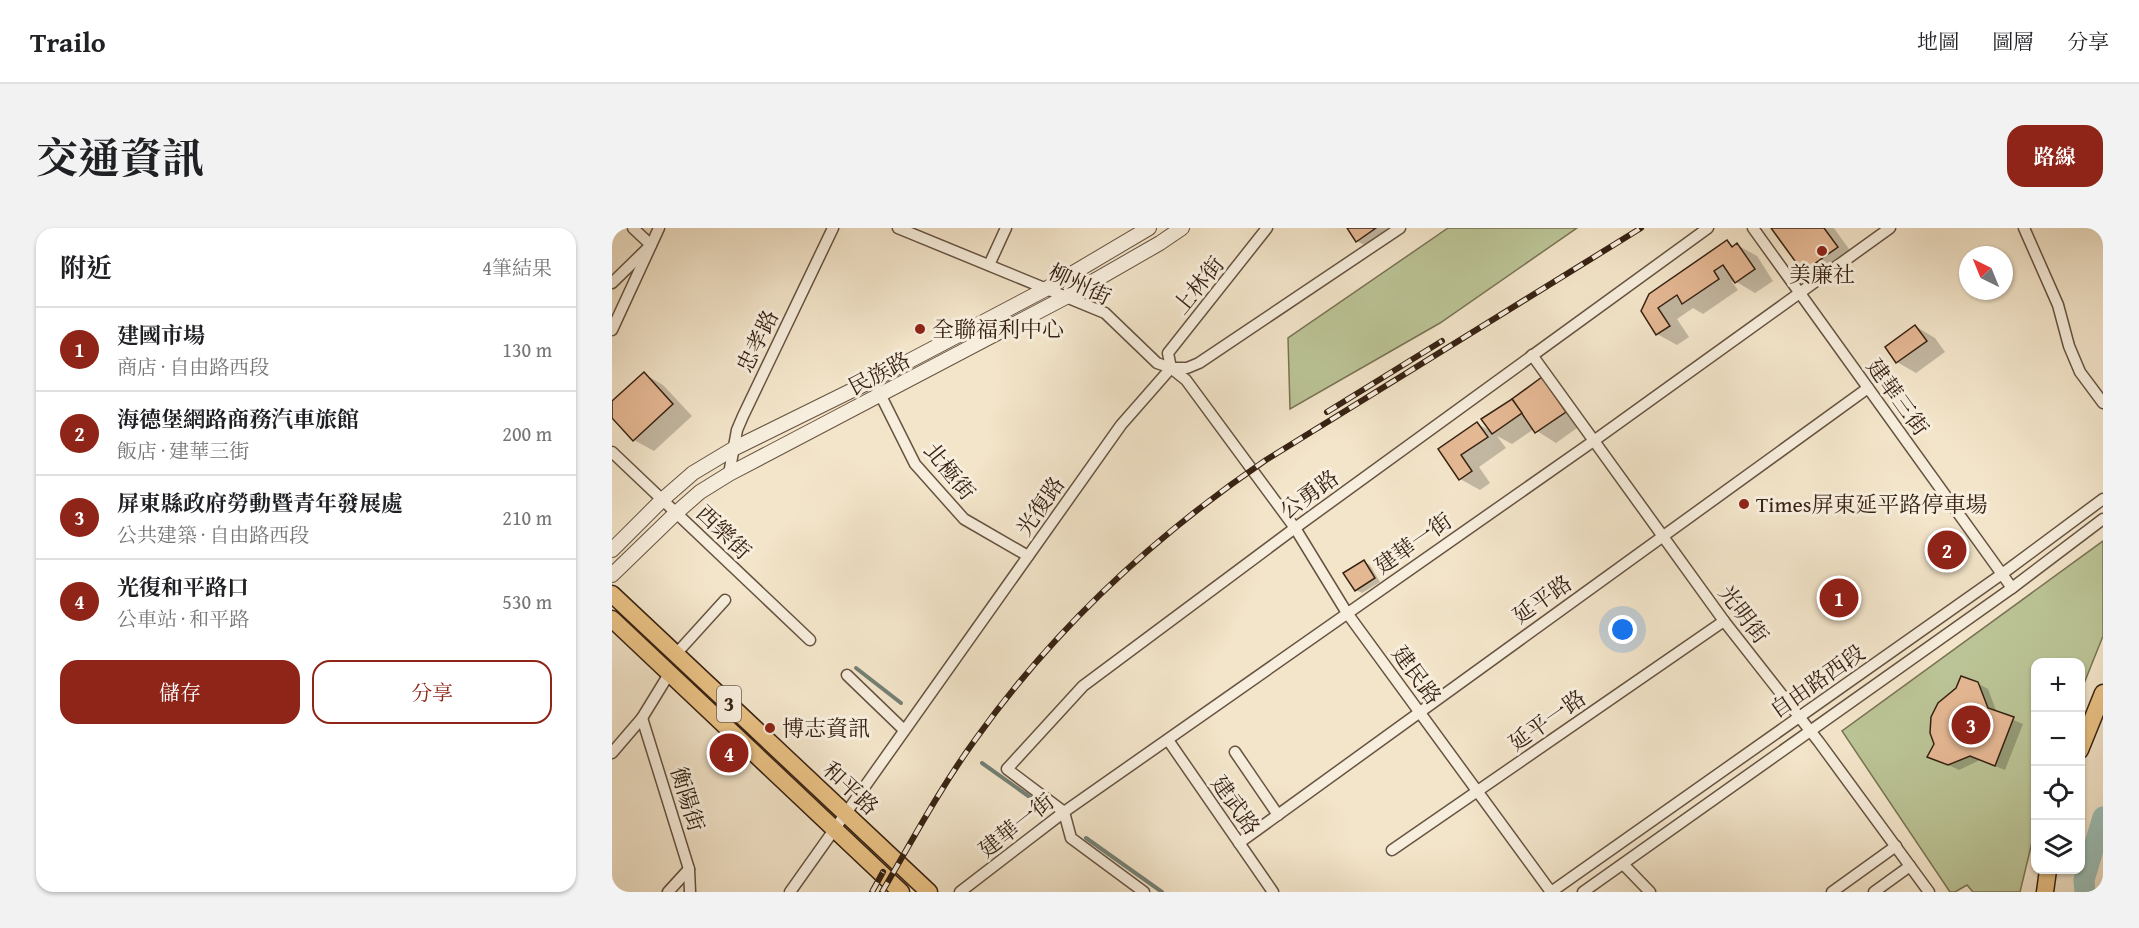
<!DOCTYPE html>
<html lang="zh-TW">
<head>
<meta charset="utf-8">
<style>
  :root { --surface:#fff; --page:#f2f2f2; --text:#202124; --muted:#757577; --line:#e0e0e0; --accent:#8f2418 }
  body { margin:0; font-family:"Gentium Book Plus","Noto Serif TC",serif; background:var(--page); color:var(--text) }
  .controls { position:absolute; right:18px; bottom:18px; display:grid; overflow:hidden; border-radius:12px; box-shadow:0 2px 4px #0004 }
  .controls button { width:54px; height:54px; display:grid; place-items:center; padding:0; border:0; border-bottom:2px solid var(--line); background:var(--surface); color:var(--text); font:30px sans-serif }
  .compass { position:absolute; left:1347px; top:18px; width:54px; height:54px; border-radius:50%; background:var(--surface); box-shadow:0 2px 4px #0004; rotate:317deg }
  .you { position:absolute; left:1011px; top:402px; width:21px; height:21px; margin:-15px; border:4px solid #fff; border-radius:50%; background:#1a73e8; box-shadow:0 0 0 9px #1a73e833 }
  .badge { display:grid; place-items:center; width:39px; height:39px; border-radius:50%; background:var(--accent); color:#fff; font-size:20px; font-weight:700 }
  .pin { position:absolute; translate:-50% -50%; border:3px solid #fff; box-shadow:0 2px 6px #0006 }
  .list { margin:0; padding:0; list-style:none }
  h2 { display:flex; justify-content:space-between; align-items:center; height:78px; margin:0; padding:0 24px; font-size:26px }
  h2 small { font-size:20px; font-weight:400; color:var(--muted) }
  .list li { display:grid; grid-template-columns:39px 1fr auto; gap:18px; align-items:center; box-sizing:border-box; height:84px; padding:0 24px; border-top:2px solid var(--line) }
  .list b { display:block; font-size:22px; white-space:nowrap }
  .list p { margin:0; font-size:20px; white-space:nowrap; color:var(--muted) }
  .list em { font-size:20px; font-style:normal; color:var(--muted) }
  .actions { display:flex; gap:12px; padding:18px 24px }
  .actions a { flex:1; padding:14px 0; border:2px solid var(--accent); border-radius:18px; text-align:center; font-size:21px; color:var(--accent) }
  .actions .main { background:var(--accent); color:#fff }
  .icon { flex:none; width:33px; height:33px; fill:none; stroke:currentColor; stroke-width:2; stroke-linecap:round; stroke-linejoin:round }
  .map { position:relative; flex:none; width:1491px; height:664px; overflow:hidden; border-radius:18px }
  header { display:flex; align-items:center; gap:36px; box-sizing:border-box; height:84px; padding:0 30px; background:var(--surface); border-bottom:2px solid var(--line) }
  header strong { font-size:28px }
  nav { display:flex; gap:33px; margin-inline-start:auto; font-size:21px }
  .intro { display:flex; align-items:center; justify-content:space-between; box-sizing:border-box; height:144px; padding:0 36px }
  h1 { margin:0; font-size:42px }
  .button { padding:15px 27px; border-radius:18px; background:var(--accent); color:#fff; font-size:21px; font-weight:700 }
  main { display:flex; gap:36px; padding:0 36px }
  aside { flex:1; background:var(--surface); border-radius:18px; box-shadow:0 2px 4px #0004 }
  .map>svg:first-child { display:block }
  .green { fill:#bbc496; stroke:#797354; stroke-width:1.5 }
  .shadow { fill:#0003 }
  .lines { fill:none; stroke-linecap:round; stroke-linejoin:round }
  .stream { stroke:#738075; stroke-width:4 }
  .river { stroke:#9bbfb7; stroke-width:21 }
  .building { fill:#e5b894; stroke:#372213; stroke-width:1.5 }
  .minor-casing { stroke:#665341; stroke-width:13 }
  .tertiary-casing { stroke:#665341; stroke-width:16 }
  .primary-casing { stroke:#372213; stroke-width:19 }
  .minor { stroke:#f7eedd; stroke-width:10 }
  .tertiary { stroke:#f7eedd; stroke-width:14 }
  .primary { stroke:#eac285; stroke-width:16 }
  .rail-casing { stroke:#372213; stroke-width:6 }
  .rail { stroke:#f7eedd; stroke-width:4; stroke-dasharray:11; stroke-linecap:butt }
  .poi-dot { fill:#8f2418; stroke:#f7eedd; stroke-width:2 }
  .labels { text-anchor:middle; stroke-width:6; stroke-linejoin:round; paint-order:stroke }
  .shield { fill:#f7eedd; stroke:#715f50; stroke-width:1.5 }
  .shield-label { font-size:21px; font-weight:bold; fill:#372213 }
  .poi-label { font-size:22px; fill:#372213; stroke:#f7eedd; text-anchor:start }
  .street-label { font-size:22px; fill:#372213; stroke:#f7eedd }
</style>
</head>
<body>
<header>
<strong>Trailo</strong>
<nav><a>地圖</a><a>圖層</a><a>分享</a></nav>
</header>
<div class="intro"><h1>交通資訊</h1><a class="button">路線</a></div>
<main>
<aside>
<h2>附近<small>4筆結果</small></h2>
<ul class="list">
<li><span class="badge">1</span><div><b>建國市場</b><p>商店 · 自由路西段</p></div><em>130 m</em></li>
<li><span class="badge">2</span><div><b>海德堡網路商務汽車旅館</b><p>飯店 · 建華三街</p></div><em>200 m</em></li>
<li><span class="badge">3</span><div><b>屏東縣政府勞動暨青年發展處</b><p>公共建築 · 自由路西段</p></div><em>210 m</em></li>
<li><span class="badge">4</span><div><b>光復和平路口</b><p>公車站 · 和平路</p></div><em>530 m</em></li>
</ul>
<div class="actions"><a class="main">儲存</a><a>分享</a></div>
</aside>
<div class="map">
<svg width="1491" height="664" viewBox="0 0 1491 664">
  <rect width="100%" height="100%" fill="#f3e5ca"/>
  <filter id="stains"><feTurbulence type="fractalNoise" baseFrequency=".00333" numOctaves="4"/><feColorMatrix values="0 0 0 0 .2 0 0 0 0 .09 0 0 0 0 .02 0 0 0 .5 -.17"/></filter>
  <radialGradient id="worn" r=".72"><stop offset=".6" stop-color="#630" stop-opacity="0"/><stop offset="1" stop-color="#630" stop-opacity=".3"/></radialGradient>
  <!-- green -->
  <g class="green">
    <polygon points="836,0 965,0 828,95 678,181 676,110"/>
    <polygon points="1491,313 1491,408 1469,463 1468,434 1424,434 1423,602 1408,664 1361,664 1355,657 1343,664 1338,664 1230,503"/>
  </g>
  <!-- shadow -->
  <g class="shadow">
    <polygon points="737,0 787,0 758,20 745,13"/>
    <polygon points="1161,0 1222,0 1244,31 1212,54 1192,43"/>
    <polygon points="1115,14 1123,19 1125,17 1145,28 1161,53 1143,65 1123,53 1120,54 1126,62 1091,86 1081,80 1065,91 1077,109 1065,117 1045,106 1031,83"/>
    <polygon points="1303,98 1323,110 1333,124 1304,145 1285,134"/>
    <polygon points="32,146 51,157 80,188 42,223 22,212 0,188 0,175"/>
    <polygon points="930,151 972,195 944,215 922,201 900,216 885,208 894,220 867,239 878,255 868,262 848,251 828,222 866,196 880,204"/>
    <polygon points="752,334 758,337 768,354 750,365 744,362"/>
    <polygon points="1365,455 1376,461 1385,485 1411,496 1393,542 1368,532 1347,542 1317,528"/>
  </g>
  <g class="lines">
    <!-- stream -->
    <g class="stream">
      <polyline points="244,440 289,475"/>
      <polyline points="370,535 436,582"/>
      <polyline points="474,610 550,664"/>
    </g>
    <!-- river -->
    <polyline class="river" points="1473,664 1472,652 1491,589"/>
  </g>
  <!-- building -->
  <g class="building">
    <polygon points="735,0 764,0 744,14"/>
    <polygon points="1159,0 1212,0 1226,19 1191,44"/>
    <polygon points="1115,12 1120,19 1125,15 1143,41 1123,55 1111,37 1102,43 1107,51 1070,76 1065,67 1046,80 1058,98 1044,107 1029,83 1037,66"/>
    <polygon points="1303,97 1315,113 1284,135 1273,119"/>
    <polygon points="32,144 61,176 21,213 0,190 0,173"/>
    <polygon points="930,149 954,184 923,205 900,171"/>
    <polygon points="900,171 910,185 880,206 869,191"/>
    <polygon points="865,194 876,209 849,227 860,243 847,252 826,221"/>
    <polygon points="752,332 763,350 743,363 731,345"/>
    <polygon points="1349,448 1366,454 1376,480 1402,489 1383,538 1358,528 1336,537 1315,529 1322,516 1318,505 1319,489 1326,475 1344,460"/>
  </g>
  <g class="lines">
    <!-- minor casing -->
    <g class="minor-casing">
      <g id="minor">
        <polyline points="286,0 493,85 545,135 559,140 574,152 683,300 735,385 939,664"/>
        <polyline points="1141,0 1400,360"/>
        <polyline points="1412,0 1446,77 1457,118 1468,144 1491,175"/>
        <polyline points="377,37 394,0"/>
        <polyline points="0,55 39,17 21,0"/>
        <polyline points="0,102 47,0"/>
        <polyline points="920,127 1112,393 1207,514 1317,664"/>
        <polyline points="559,140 556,125 655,0"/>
        <polyline points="261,152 303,236 352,291 416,328"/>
        <polyline points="0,224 198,412"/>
        <polyline points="117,246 125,202 131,188 221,0"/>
        <polyline points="64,426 113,372"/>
        <polyline points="235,447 292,502"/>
        <polyline points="30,490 77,641 78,664"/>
        <polyline points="556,512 661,664"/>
        <polyline points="623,524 666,587"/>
        <polyline points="0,525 30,490 57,446"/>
        <polyline points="627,615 1256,160"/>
        <polyline points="780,622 1112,393"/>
        <polyline points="1011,636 1038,664"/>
        <polyline points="56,664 77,641"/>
        <polyline points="178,664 509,197 559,140 575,140 587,135 788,0"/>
        <polyline points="348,664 452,584 983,212 1278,0"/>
        <polyline points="532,664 459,610 452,584 395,541 471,458 683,300 1096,0"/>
        <polyline points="939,664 1390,346 1491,271"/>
        <polyline points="971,664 1400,360 1491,291"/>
        <polyline points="1220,664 1284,618"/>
        <polyline points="1262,664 1298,638"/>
      </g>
    </g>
    <!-- tertiary casing -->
    <g class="tertiary-casing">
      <g id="tertiary">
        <polyline points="0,322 50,272 81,245 121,221 261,152 434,61 537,0"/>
        <polyline points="0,347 64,285 88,264 117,246 454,69 548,15 570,0"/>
      </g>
    </g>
    <!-- primary casing -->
    <g class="primary-casing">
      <g id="primary">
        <polyline points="0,366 317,664"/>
        <polyline points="0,391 289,664"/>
        <polyline points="1468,522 1491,465"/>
        <polyline points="1433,664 1436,642"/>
      </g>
    </g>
    <!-- minor -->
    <use href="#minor" class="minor"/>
    <!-- tertiary -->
    <use href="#tertiary" class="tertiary"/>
    <!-- primary -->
    <use href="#primary" class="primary"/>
    <!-- rail casing -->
    <g class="rail-casing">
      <g id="rail">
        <polyline points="715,184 830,113"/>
        <polyline points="260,664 271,644"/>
        <path d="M270,664C300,613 328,560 363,512C442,401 541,309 654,232L1029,0"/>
      </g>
    </g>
    <!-- rail -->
    <use href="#rail" class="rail"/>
  </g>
  <!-- markers -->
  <g class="poi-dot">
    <circle cx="1210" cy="23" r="6"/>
    <circle cx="308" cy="101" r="6"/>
    <circle cx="1132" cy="276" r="6"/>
    <circle cx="158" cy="500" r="6"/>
  </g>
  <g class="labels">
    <!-- shield labels -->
    <rect class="shield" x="105" y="458" width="24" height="36" rx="4.5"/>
    <g class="shield-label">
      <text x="117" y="483">3</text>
    </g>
    <!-- poi labels -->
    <g class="poi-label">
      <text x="1210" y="54" text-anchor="middle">美廉社</text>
      <text x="320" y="109">全聯福利中心</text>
      <text x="1144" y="284">Times屏東延平路停車場</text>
      <text x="170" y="508">博志資訊</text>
    </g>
    <!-- street labels -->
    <g class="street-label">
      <text transform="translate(468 56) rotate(25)" y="8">柳州街</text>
      <text transform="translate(586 57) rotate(-51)" y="8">上林街</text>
      <text transform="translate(145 113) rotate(-64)" y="8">忠孝路</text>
      <text transform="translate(267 145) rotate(-28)" y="8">民族路</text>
      <text transform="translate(1286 169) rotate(54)" y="8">建華三街</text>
      <text transform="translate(338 243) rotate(51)" y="8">北極街</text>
      <text transform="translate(697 266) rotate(-36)" y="8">公勇路</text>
      <text transform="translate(428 278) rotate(-55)" y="8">光復路</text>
      <text transform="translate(112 304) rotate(44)" y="8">西樂街</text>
      <text transform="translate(801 315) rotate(-35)" y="8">建華一街</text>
      <text transform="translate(930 371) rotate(-35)" y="8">延平路</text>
      <text transform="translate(1132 386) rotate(53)" y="8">光明街</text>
      <text transform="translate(805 447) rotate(54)" y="8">建民路</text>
      <text transform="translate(1205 453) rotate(-35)" y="8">自由路西段</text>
      <text transform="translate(935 492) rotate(-35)" y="8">延平一路</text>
      <text transform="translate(239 560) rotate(43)" y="8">和平路</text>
      <text transform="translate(76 571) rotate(73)" y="8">衡陽街</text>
      <text transform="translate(624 577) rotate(55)" y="8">建武路</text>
      <text transform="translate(404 597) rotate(-38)" y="8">建華一街</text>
    </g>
  </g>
  <rect width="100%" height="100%" filter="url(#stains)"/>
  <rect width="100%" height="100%" fill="url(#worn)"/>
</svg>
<div class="controls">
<button>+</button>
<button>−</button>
<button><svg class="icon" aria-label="locate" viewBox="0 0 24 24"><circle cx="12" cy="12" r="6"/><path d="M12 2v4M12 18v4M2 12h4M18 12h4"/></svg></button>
<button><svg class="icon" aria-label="layers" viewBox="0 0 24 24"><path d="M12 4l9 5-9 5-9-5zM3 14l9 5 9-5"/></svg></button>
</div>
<svg class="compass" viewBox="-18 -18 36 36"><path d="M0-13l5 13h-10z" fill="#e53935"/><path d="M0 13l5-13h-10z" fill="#757577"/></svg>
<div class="you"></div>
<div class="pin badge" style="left:1227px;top:370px">1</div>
<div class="pin badge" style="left:1335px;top:322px">2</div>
<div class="pin badge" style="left:1359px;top:497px">3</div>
<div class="pin badge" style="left:117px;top:525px">4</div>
</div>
</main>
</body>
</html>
